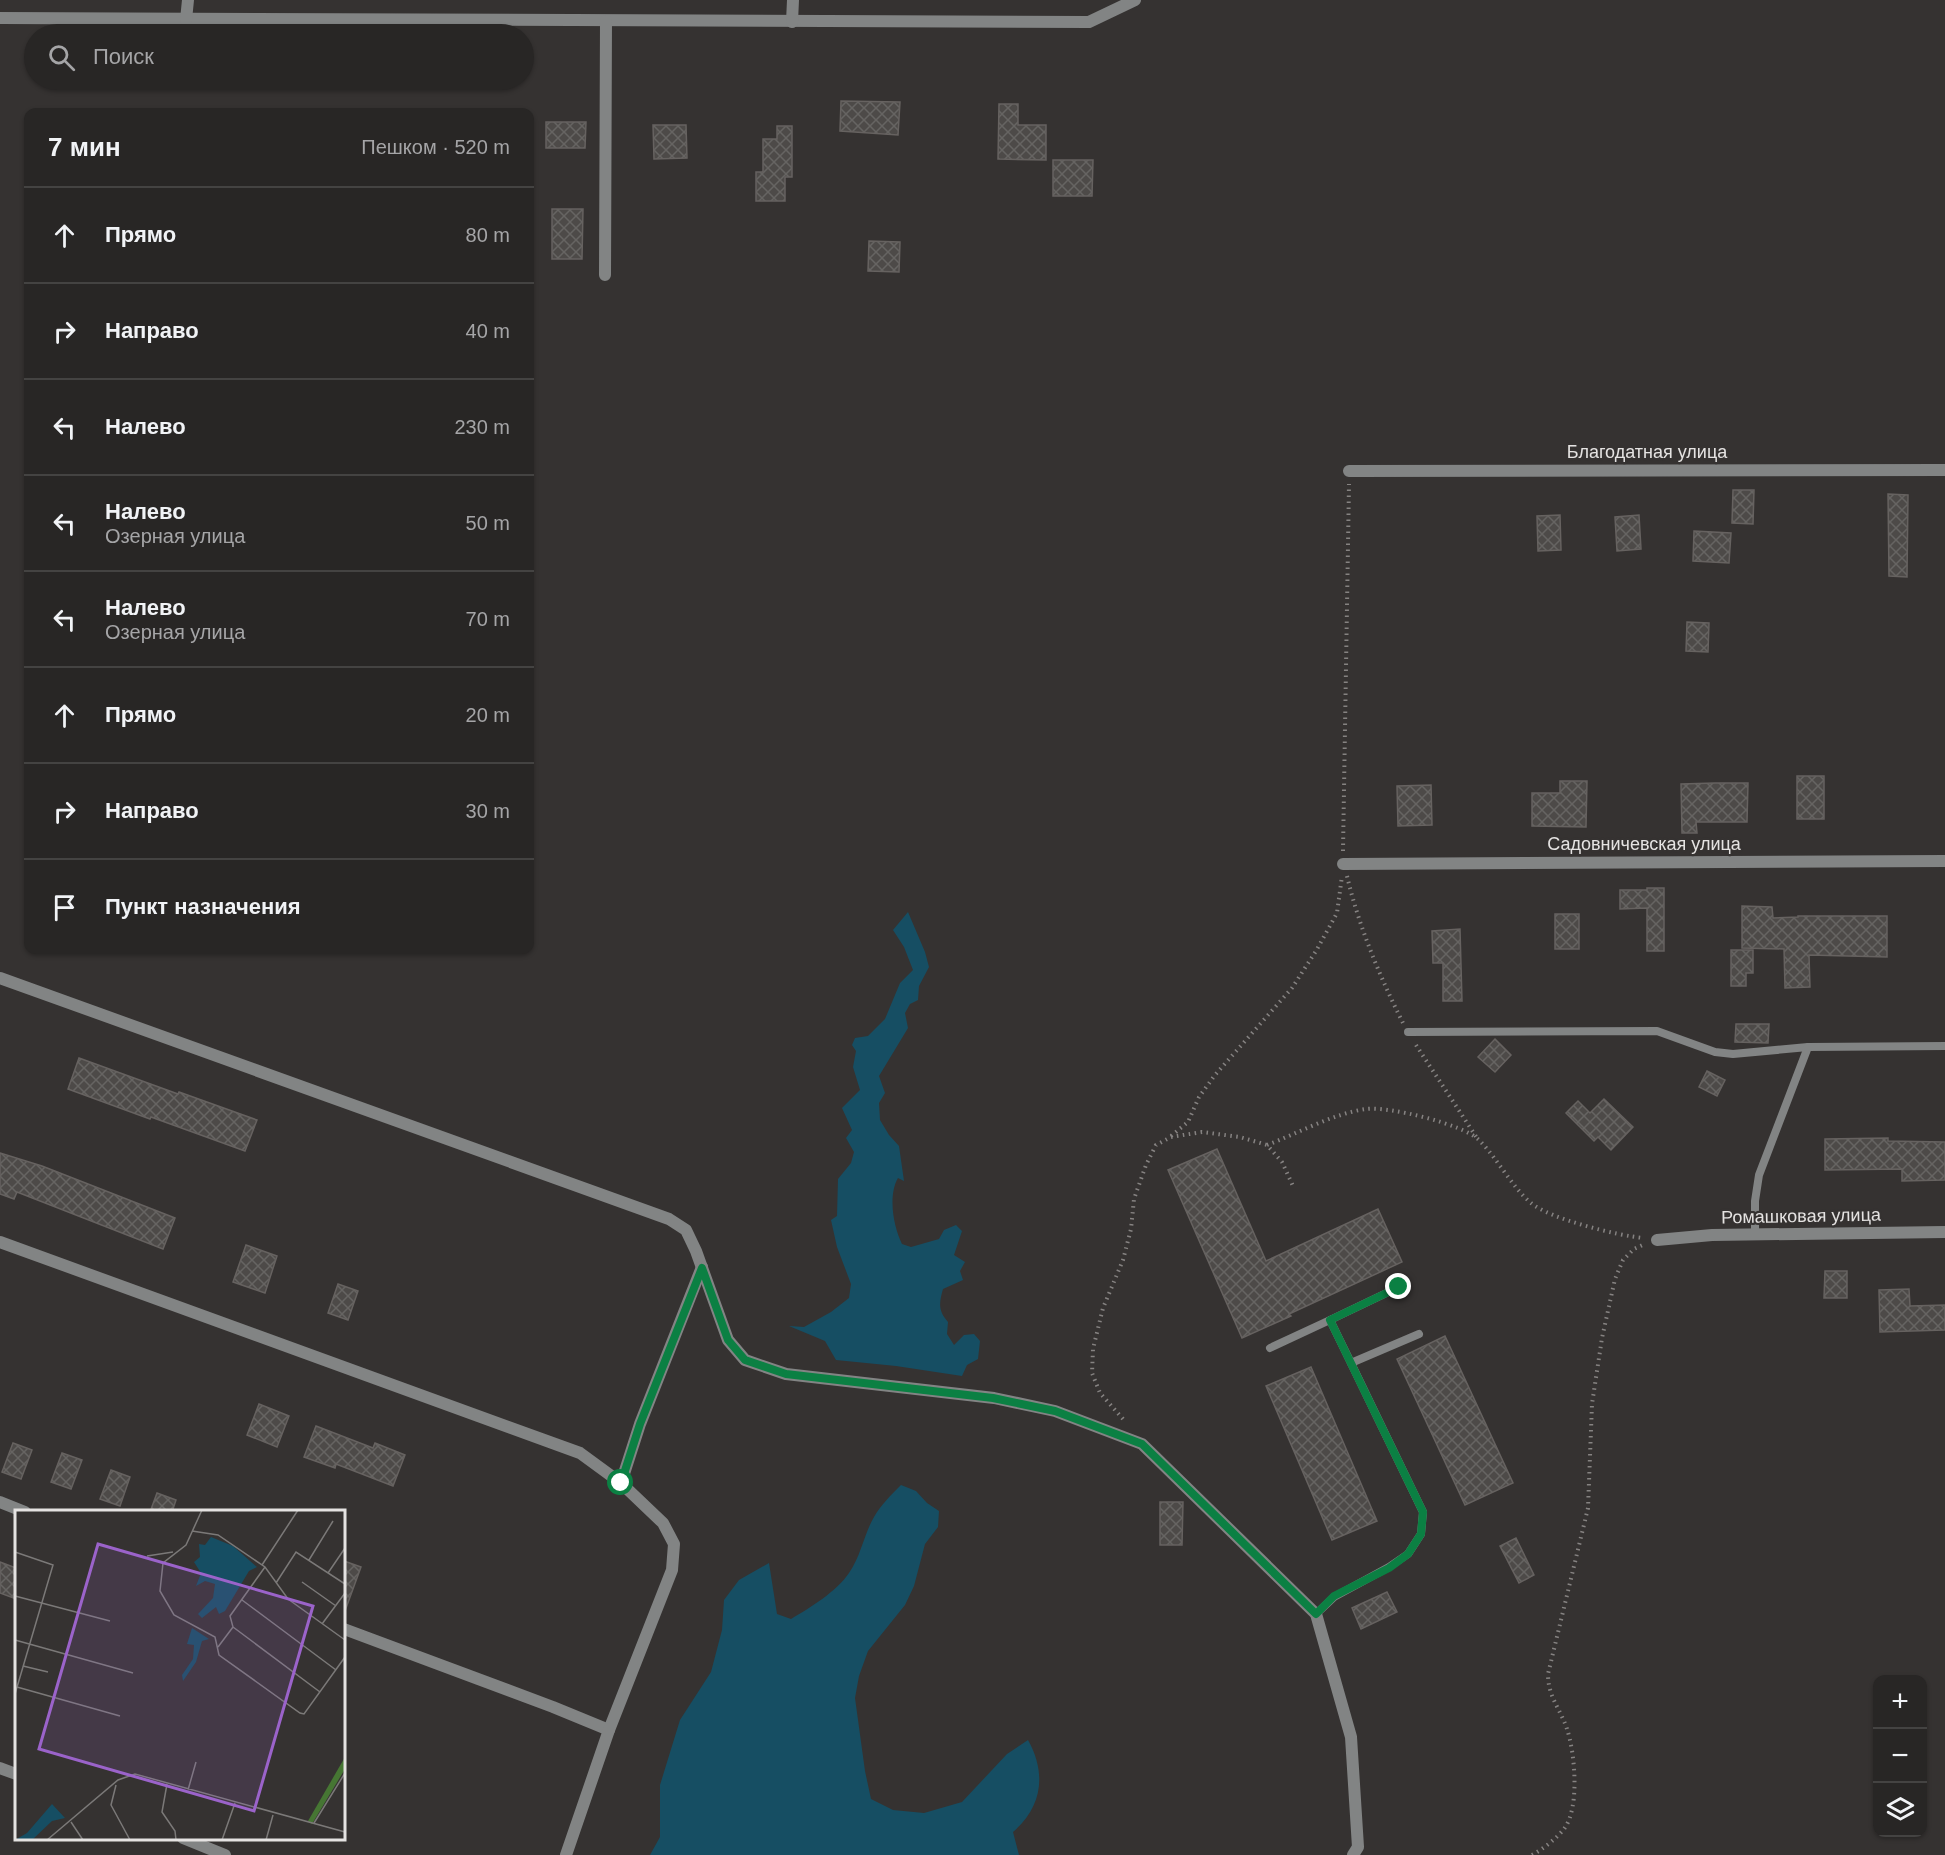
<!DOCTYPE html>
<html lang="ru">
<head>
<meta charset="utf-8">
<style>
  :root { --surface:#282625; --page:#343232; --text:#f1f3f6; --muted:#a5a5a7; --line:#444342 }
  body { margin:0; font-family:Helvetica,sans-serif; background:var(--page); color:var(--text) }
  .controls { position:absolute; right:18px; bottom:18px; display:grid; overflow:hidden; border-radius:12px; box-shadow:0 2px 4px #0004 }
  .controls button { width:54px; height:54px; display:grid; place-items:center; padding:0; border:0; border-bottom:2px solid var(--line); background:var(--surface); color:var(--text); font:30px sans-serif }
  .stop { position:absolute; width:18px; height:18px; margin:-14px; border:4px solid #0b8043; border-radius:50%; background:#fff }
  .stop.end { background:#0b8043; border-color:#fff; box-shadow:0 2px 6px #0008 }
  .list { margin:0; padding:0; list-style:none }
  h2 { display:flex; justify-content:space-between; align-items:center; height:78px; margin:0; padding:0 24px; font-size:26px }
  h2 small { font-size:20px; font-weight:400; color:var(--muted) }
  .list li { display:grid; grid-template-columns:39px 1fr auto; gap:18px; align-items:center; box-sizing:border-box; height:96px; padding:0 24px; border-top:2px solid var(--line) }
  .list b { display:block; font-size:22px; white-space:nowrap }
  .list p { margin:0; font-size:20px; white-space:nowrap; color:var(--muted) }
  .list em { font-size:20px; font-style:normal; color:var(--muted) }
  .icon { flex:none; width:33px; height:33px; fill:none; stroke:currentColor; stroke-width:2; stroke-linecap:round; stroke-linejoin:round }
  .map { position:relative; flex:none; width:1945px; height:1855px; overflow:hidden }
  .search { position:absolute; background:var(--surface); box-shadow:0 2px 4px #0004; left:24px; top:24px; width:510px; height:66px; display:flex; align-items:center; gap:15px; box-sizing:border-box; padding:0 21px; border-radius:33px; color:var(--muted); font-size:22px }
  .panel { position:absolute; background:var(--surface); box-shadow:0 2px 4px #0004; left:24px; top:108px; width:510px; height:846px; border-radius:12px }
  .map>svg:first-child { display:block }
  .water { fill:#164e63 }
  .building { fill:url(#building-cross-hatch); stroke:#666260; stroke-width:1.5 }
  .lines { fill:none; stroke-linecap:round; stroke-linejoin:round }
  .path { stroke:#868382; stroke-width:4; stroke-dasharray:1.5 4.5; stroke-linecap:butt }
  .lane { stroke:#828484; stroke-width:8 }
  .street { stroke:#828484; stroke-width:12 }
  .route { stroke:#0b8043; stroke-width:8 }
  .labels { text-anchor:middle; stroke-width:4.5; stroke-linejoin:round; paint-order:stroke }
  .street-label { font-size:18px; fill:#e5e3e2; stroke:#353231 }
  .inset-road { fill:none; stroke:#7b7978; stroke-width:1.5 }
  .view { fill:#9b63ca; fill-opacity:0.15; stroke:#9b63ca; stroke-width:3 }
  .inset-edge { fill:none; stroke:#e5e3e2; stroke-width:3 }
</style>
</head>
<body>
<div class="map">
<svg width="1945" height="1855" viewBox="0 0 1945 1855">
  <defs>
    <pattern id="building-cross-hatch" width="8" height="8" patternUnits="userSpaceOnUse" patternTransform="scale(1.5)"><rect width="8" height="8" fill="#4d4a48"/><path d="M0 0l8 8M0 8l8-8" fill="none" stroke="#666462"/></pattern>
  </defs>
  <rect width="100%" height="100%" fill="#353231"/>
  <!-- water -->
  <g class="water">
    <path d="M908,912L925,952L929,967L919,986L918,1000L910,1004L905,1013L908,1028L879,1076L885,1093L879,1103L880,1120L889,1135L899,1146L904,1181L898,1178C888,1195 893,1226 902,1244L911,1247L939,1239L944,1230L956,1225L962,1231L954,1255L965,1262L960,1271L963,1280L943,1289C939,1303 938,1311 948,1322L947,1334L954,1345L964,1335L974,1334L980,1341L978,1359L967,1365L962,1376L896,1366L836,1360L825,1341L789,1326L804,1327L831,1312L849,1298L851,1284L837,1247L831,1220L837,1216L838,1179L851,1163L854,1152L846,1138L852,1130L842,1108L860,1090L853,1067L856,1051L852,1045L855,1038L868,1036L885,1019L900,983L913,970L904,947L893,930Z"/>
    <path d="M901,1485L916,1491L927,1503L939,1511L938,1527L925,1544L914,1586L905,1605L868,1651L859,1676L855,1698L865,1771L871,1799L893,1810L924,1813L962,1802L1007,1754L1028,1740C1047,1774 1042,1807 1013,1832L1019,1855H650L660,1837V1785L680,1720L711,1672L722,1630L724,1600L739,1580L769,1563L777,1614L791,1619C810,1608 837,1591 849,1573C861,1556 864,1534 874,1517C881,1505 891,1495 901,1485Z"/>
  </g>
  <!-- building -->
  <g class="building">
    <polygon points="841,101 900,102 898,135 840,131"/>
    <polygon points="999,104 1018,104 1018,125 1046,125 1046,160 998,159"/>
    <polygon points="546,122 586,122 585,148 546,148"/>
    <polygon points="653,125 686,125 687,158 654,159"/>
    <polygon points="777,126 792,126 792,177 785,177 785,201 756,201 756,172 763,172 763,139 777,139"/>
    <polygon points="1053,160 1093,160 1092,196 1053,196"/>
    <polygon points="552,209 583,209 582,259 552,259"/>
    <polygon points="869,241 900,242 899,272 868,271"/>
    <polygon points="1733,490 1754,490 1753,524 1732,523"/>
    <polygon points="1888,494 1908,495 1907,577 1889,576"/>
    <polygon points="1560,515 1561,550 1538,551 1537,516"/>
    <polygon points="1639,515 1641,549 1617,551 1615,517"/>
    <polygon points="1694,531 1731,533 1729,563 1693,561"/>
    <polygon points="1687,622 1709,623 1708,652 1686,651"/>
    <rect x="1797" y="776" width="27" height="43"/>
    <polygon points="1560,781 1587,781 1586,827 1532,826 1532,793 1560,793"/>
    <polygon points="1715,783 1748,783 1747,822 1696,822 1697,833 1682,833 1681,784"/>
    <polygon points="1431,785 1432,825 1398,826 1397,786"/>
    <polygon points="1647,888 1664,888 1664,951 1647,951 1647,908 1620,909 1620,890 1647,890"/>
    <polygon points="1742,906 1772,907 1773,918 1798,917 1798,916 1887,916 1887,957 1809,955 1810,987 1785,988 1784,949 1742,948"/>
    <rect x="1555" y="914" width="24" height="35"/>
    <polygon points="1460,929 1462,1001 1443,1001 1443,963 1433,963 1432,931"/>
    <polygon points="1731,950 1753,950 1753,973 1746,973 1746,986 1731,986"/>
    <polygon points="1736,1024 1769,1024 1768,1043 1735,1042"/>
    <polygon points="1495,1039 1511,1055 1495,1072 1478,1057"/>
    <polygon points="79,1058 178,1094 179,1092 257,1120 245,1151 151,1117 150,1119 68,1089"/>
    <polygon points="1707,1071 1725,1080 1717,1096 1699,1087"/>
    <polygon points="1604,1099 1633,1127 1611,1150 1598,1137 1594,1141 1566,1113 1578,1101 1590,1113"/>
    <polygon points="1888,1138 1888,1141 1945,1142 1945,1180 1902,1181 1902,1169 1825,1170 1825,1139"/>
    <polygon points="1217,1149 1266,1261 1378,1209 1402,1262 1289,1314 1291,1316 1242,1338 1168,1170"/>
    <polygon points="0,1153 42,1166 175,1218 163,1249 17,1192 14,1199 0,1194"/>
    <polygon points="246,1245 277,1256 265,1293 233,1282"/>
    <polygon points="1825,1271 1847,1271 1847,1298 1824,1298"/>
    <polygon points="338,1284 358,1291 348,1320 328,1313"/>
    <polygon points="1909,1289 1910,1306 1945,1305 1945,1330 1880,1332 1879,1290"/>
    <polygon points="1445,1336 1513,1483 1465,1505 1397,1359"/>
    <polygon points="1311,1367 1377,1521 1332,1540 1266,1386"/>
    <polygon points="259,1404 289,1416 277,1447 247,1435"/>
    <polygon points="316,1426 373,1448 375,1443 405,1455 393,1486 336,1464 335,1468 304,1457"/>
    <polygon points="13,1443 32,1450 21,1479 2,1472"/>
    <polygon points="62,1453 82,1460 71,1489 51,1482"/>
    <polygon points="111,1470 130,1477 120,1506 100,1499"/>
    <polygon points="157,1493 176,1500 172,1512 150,1512"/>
    <polygon points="1160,1502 1183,1502 1182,1545 1160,1545"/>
    <polygon points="1516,1538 1534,1575 1519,1583 1500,1546"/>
    <polygon points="344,1561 361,1567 345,1611 344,1610"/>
    <polygon points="0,1562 16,1568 16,1599 0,1593"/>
    <polygon points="1387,1592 1397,1612 1361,1629 1352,1608"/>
  </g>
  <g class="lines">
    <!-- path -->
    <g class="path">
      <polyline points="1343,851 1349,484"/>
      <path d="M1347,876C1359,927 1380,977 1403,1023"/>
      <polyline points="1416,1045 1477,1138"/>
      <polyline points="1171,1136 1188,1122 1199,1097 1215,1075 1292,988 1316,951 1337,913 1342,876"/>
      <path d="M1267,1145C1296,1134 1335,1113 1366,1109C1388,1106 1463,1124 1479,1140C1497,1158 1512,1187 1531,1203C1550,1219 1619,1236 1644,1238"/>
      <polyline points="1123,1419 1100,1393 1092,1373 1093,1349 1103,1308 1123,1260 1131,1229 1134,1199 1146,1165 1156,1145 1171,1137 1202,1132 1240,1137 1267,1145 1282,1162 1293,1186"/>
      <path d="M1532,1855C1543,1849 1556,1839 1564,1829C1580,1808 1575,1753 1567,1729C1560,1708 1548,1697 1548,1674L1588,1508L1592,1404L1602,1338L1615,1279L1623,1260L1634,1249L1645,1244"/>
    </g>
    <!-- lane -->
    <g class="lane">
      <polyline points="1408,1032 1657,1031 1715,1052 1733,1054 1808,1047"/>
      <polyline points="1755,1234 1755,1201 1759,1175 1808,1047 1945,1046"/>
      <polyline points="1330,1320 1399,1287"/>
      <polyline points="1270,1348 1330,1320 1351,1363"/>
      <polyline points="1316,1614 1334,1597 1389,1567 1408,1554 1421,1534 1423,1512 1351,1363 1419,1334"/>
    </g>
    <!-- street -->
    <g class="street">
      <polyline points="0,18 1089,22 1135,0"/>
      <polyline points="186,20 188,0"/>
      <polyline points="792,22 793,0"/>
      <polyline points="605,275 606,21"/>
      <polyline points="1349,471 1945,470"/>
      <polyline points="1343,864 1945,861"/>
      <polyline points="0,978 669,1219 686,1230 696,1251 728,1340 745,1360 786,1374 994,1398 1055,1411 1142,1444 1316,1614 1351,1737 1358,1847 1353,1855"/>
      <polyline points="1657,1240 1712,1235 1945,1232"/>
      <polyline points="0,1242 580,1453 621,1483"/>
      <polyline points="0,1502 25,1512"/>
      <polyline points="344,1629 553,1707 609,1730"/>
      <polyline points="0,1768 16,1774"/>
      <polyline points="183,1838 225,1855"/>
      <polyline points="566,1855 609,1730 672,1570 674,1544 663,1523 621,1483 640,1424 702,1267"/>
    </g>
  </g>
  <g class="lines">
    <!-- route -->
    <polyline class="route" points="621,1483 640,1424 702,1268 728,1340 745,1360 786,1374 993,1398 1055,1411 1142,1444 1316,1614 1334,1596 1389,1568 1408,1554 1421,1534 1423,1512 1330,1320 1399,1287"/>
  </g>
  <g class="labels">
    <!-- street labels -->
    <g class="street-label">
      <text x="1647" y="458">Благодатная улица</text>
      <text x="1644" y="850">Садовничевская улица</text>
      <text transform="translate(1801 1216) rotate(-1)" y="6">Ромашковая улица</text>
    </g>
  </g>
  <!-- overview -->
  <g transform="translate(15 1510)">
    <rect width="330" height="330" fill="#353231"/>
    <path d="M330,247V259L297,314L293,311Z" fill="#467633"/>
    <path d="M196,27L218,36L242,57L234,61L210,101L204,104L201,97L187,108L183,104L198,88L200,74L190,71L181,76L186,63L179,52L185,47L184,34L190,35ZM177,118L194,129L187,131L181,152L168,171L167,165L178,149L179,135L172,134ZM37,294L50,308L37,311L17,330H0L12,323Z" fill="#164e63"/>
    <path class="inset-road" d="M187,0L171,35L148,53L145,81L159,105L200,127L204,145L285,203L289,204L330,147M177,21L203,25L250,57L273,89L330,130M0,42L38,55L0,184M132,46L158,42M294,50L318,11M247,55L283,0M313,63L330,38M287,72L321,96M261,73L281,42L330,74M0,86L95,111M227,90L321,160M307,114L330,83M218,117L305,182M0,130L118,163M203,137L218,117L215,106L250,57M8,156L33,162M2,177L105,206M152,274L147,302L160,321L161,330M101,275L96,295L115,330M173,280L181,252M56,312L68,330M299,313L330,263M32,330L103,270L120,264L330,322M207,330L220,293M251,330L258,305"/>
    <path class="view" d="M83,34L298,96L239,301L24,239Z"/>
    <rect width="330" height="330" class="inset-edge"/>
  </g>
</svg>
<div class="controls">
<button>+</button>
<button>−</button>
<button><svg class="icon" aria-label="layers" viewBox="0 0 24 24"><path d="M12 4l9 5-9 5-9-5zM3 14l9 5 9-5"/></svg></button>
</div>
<div class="stop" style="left:621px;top:1483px"></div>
<div class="stop end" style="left:1399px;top:1287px"></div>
<div class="search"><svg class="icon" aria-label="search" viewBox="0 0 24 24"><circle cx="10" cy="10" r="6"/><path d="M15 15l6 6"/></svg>Поиск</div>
<section class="panel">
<h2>7 мин<small>Пешком · 520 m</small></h2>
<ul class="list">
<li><svg class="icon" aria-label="ahead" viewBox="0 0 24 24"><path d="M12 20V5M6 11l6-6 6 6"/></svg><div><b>Прямо</b></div><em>80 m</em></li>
<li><svg class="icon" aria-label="right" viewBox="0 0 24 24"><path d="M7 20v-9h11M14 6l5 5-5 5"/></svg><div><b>Направо</b></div><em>40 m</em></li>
<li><svg class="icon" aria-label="left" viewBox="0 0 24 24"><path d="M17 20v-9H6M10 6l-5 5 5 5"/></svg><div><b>Налево</b></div><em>230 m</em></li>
<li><svg class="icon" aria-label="left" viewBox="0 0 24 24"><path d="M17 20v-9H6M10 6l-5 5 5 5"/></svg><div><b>Налево</b><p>Озерная улица</p></div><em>50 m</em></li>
<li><svg class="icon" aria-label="left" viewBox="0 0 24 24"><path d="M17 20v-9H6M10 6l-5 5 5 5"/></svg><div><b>Налево</b><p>Озерная улица</p></div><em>70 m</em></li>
<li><svg class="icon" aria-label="ahead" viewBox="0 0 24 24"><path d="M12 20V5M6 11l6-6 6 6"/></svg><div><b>Прямо</b></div><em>20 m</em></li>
<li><svg class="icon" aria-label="right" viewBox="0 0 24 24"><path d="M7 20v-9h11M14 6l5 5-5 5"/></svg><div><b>Направо</b></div><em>30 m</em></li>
<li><svg class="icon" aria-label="arrive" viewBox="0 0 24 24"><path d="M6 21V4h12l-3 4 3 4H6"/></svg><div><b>Пункт назначения</b></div></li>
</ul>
</section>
</div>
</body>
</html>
